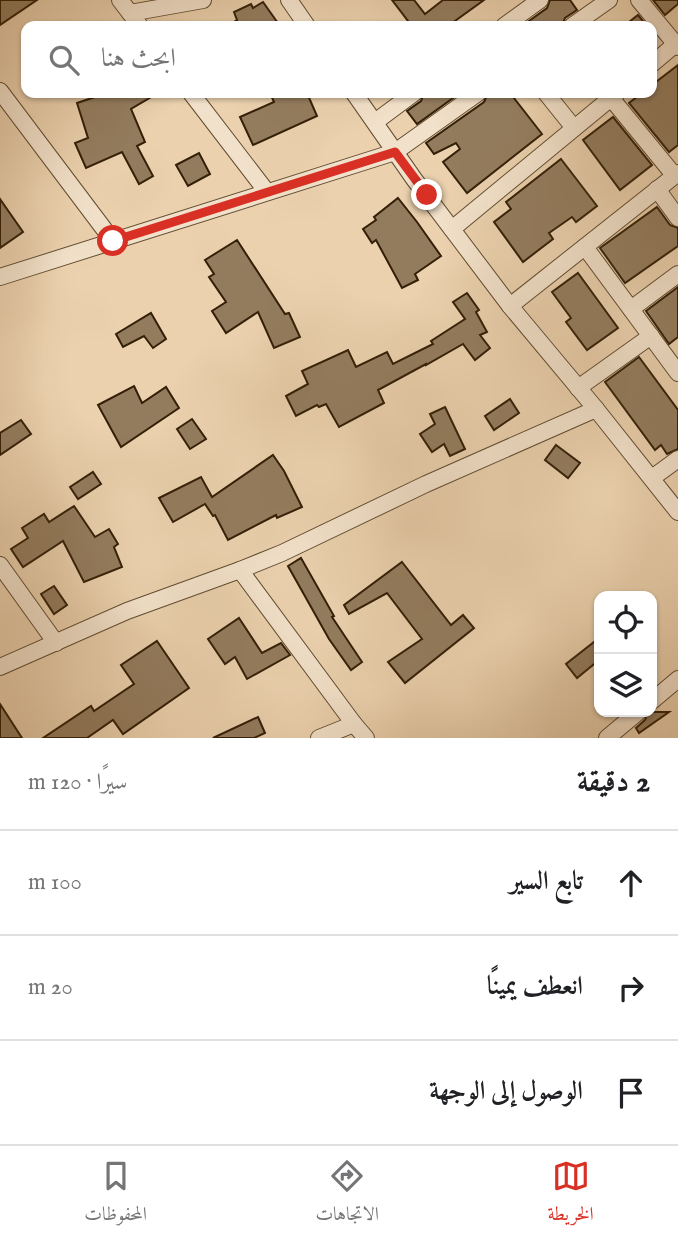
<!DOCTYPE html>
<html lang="ar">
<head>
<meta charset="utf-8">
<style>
  :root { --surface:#fff; --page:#f6f6f6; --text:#202124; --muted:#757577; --line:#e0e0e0; --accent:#d93025 }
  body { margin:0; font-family:"IM FELL English",Amiri,serif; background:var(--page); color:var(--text); direction:rtl }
  .controls { position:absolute; right:21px; bottom:21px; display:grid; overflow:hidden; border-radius:14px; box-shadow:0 2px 5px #0004 }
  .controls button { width:63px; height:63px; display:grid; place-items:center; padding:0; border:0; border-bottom:2px solid var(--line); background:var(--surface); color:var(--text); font:35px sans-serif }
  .stop { position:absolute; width:21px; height:21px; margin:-16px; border:5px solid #d93025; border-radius:50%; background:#fff }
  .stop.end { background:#d93025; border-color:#fff; box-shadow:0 2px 7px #0008 }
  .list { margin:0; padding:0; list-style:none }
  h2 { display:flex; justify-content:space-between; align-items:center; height:91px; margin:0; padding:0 28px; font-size:30px }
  h2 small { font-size:23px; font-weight:400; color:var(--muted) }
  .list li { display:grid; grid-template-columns:46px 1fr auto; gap:21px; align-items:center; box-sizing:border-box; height:105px; padding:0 28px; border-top:2px solid var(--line) }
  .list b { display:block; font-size:26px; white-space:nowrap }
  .list em { font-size:23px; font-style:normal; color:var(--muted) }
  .icon { flex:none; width:38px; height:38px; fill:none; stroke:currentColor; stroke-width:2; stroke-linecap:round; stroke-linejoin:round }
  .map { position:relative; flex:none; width:678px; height:738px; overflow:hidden; direction:ltr }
  .search { position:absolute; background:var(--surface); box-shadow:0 2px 5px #0004; left:21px; right:21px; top:21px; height:77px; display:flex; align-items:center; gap:18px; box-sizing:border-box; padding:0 24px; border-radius:14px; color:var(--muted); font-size:26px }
  .sheet { height:406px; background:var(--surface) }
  nav { display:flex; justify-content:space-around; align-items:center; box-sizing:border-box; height:98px; border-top:2px solid var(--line); background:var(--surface); font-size:19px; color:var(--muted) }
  nav a { display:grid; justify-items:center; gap:4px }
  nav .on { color:var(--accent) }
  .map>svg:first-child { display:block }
  .building { fill:#937c5e; stroke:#331f07; stroke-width:2 }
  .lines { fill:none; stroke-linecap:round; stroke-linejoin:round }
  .street-casing { stroke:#614c31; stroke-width:18 }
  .street { stroke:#f2e1ca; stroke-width:16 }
  .route { stroke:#d93025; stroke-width:9 }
</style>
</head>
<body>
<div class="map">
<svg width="678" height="738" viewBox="0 0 678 738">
  <rect width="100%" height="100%" fill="#ebd1ae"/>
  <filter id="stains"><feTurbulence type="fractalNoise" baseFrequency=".00286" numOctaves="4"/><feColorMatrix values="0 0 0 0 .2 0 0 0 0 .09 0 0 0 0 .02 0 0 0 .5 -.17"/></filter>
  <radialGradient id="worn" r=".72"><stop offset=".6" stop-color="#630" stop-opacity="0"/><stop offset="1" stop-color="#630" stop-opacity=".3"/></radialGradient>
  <!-- building -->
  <g class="building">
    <polygon points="0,0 37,0 0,25"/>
    <polygon points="392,0 414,0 425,14 443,0 484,0 448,26 410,26 411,25"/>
    <polygon points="550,0 570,0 577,10 565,18 562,26 522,26 547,8"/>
    <polygon points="653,0 678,0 678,4 665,15"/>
    <polygon points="263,2 280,26 227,26 237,20 234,12 251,4 253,8"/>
    <polygon points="638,15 647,26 624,26"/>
    <polygon points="678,65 678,145 669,152 629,103 642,93 652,93 652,85"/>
    <polygon points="107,93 158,93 131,109 145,142 137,146 153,176 139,184 122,152 86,168 75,143 88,138 77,103"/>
    <polygon points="270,93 307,93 317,116 253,145 240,117 274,102"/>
    <polygon points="424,93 460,93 417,124 407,111 421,101"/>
    <polygon points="488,93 510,93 542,134 467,193 443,162 460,149 456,143 434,154 426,143 484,102"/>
    <polygon points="613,117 652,165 620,190 583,140"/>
    <polygon points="199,153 210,174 188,186 176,165"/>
    <polygon points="561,159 597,206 576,222 572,217 549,233 553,239 523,262 494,222 511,209 506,202"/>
    <polygon points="398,198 417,222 441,256 415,274 418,280 402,288 376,240 372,243 363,229 376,220 374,217"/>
    <polygon points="0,199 23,232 0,248"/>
    <polygon points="657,207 670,225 678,228 678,246 625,283 600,248"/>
    <polygon points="237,240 285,314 289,313 300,337 274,348 258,312 226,333 212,311 226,302 209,277 214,274 205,260"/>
    <polygon points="578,273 618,328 587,350 566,322 571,318 552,292"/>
    <polygon points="678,287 678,337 669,344 646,311"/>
    <polygon points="467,293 479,310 476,312 487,332 480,335 490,348 475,360 463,344 426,365 426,364 378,390 384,403 339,427 326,404 319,407 317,405 296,416 286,396 308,384 302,371 348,350 356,367 387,352 393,364 433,344 431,341 465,319 453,302"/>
    <polygon points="151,313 166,339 153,348 144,336 123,347 116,334"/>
    <polygon points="639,357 678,410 678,449 667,454 661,445 655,450 605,382"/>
    <polygon points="134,386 142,403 166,387 179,408 121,447 98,405"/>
    <polygon points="510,399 519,413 494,430 485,416"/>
    <polygon points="445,407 465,449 450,456 444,444 432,452 420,434 435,424 430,414"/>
    <polygon points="192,419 206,439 190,449 177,429"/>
    <polygon points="21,420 31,434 0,455 0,433"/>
    <polygon points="556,445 580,463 568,478 545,460"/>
    <polygon points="273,455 284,471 302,507 277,518 276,515 228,540 215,515 213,516 205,504 173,522 159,498 201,477 212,497"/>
    <polygon points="93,472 101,484 78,499 70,487"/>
    <polygon points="74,506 95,537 109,529 118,544 114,547 122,567 84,582 63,541 23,567 11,549 28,538 22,528 44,514 49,522"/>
    <polygon points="301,558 334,616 332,617 362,662 351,670 329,639 288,566"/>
    <polygon points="402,562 451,625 463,615 474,628 405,683 388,662 422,639 387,593 349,614 344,605"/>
    <polygon points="54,586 67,605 54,614 41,594"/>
    <polygon points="239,618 262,653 281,643 290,655 247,679 235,657 225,664 208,639"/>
    <polygon points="599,638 599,660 577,678 566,664"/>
    <polygon points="157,641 189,688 123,734 113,720 87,738 43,738 91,706 94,711 134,684 121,665"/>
    <polygon points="0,704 22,738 0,738"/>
    <polygon points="648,712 669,712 639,733 636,728 645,720"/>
    <polygon points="258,717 265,733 254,738 213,738"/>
  </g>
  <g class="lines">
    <!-- street casing -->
    <g class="street-casing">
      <g id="street">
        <polyline points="120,0 140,26"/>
        <polyline points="289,0 307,26"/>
        <polyline points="639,0 678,47"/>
        <polyline points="130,13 203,0"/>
        <polyline points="504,26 540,0"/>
        <polyline points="572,26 609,0"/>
        <polyline points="652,64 678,42"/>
        <polyline points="0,91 113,241"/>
        <polyline points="191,93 267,192"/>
        <polyline points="546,93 574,128"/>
        <polyline points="611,98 674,175"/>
        <polyline points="375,122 414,93"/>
        <polyline points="657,189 678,218"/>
        <polyline points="452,229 617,93"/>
        <polyline points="585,247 678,373"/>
        <polyline points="0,277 395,152 478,93"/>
        <polyline points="510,306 678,173"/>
        <polyline points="631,309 678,274"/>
        <polyline points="578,388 651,336"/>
        <polyline points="596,409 678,512"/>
        <polyline points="652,478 678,459"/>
        <polyline points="0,565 56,643"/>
        <polyline points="240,570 354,724 366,738"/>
        <polyline points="0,667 127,611 240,570 282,553 426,484 596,409 510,306 414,179 354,93"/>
        <polyline points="652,701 678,679"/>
        <polyline points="319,738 354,724"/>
        <polyline points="607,738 638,712"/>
      </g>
    </g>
    <!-- street -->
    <use href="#street" class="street"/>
  </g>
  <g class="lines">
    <!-- route -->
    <polyline class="route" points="113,241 395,152 427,195"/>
  </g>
  <rect width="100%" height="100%" filter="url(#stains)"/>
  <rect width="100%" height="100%" fill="url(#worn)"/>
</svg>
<div class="controls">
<button><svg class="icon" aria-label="locate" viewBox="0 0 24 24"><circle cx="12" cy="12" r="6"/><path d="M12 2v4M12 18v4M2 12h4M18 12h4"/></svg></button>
<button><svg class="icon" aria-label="layers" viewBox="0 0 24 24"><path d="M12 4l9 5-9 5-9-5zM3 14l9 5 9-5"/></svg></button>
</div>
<div class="stop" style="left:113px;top:241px"></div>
<div class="stop end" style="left:427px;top:195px"></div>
<div class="search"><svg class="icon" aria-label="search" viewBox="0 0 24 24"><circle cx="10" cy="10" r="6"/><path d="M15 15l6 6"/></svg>ابحث هنا</div>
</div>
<section class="sheet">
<h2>2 دقيقة<small>سيرًا · 120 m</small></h2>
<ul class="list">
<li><svg class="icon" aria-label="ahead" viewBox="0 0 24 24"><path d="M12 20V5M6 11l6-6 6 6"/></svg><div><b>تابع السير</b></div><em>100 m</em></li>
<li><svg class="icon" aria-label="right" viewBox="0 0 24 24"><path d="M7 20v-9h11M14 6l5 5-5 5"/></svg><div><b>انعطف يمينًا</b></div><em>20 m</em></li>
<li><svg class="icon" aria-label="arrive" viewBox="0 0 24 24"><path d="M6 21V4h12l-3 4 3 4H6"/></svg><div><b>الوصول إلى الوجهة</b></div></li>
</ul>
</section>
<nav>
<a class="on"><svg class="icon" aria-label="map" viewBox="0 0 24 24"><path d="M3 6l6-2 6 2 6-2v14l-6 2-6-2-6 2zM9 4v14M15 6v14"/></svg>الخريطة</a>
<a><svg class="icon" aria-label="directions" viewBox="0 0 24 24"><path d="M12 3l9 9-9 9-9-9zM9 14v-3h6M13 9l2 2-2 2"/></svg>الاتجاهات</a>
<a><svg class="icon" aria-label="saved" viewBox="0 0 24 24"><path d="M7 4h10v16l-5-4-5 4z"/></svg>المحفوظات</a>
</nav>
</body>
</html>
